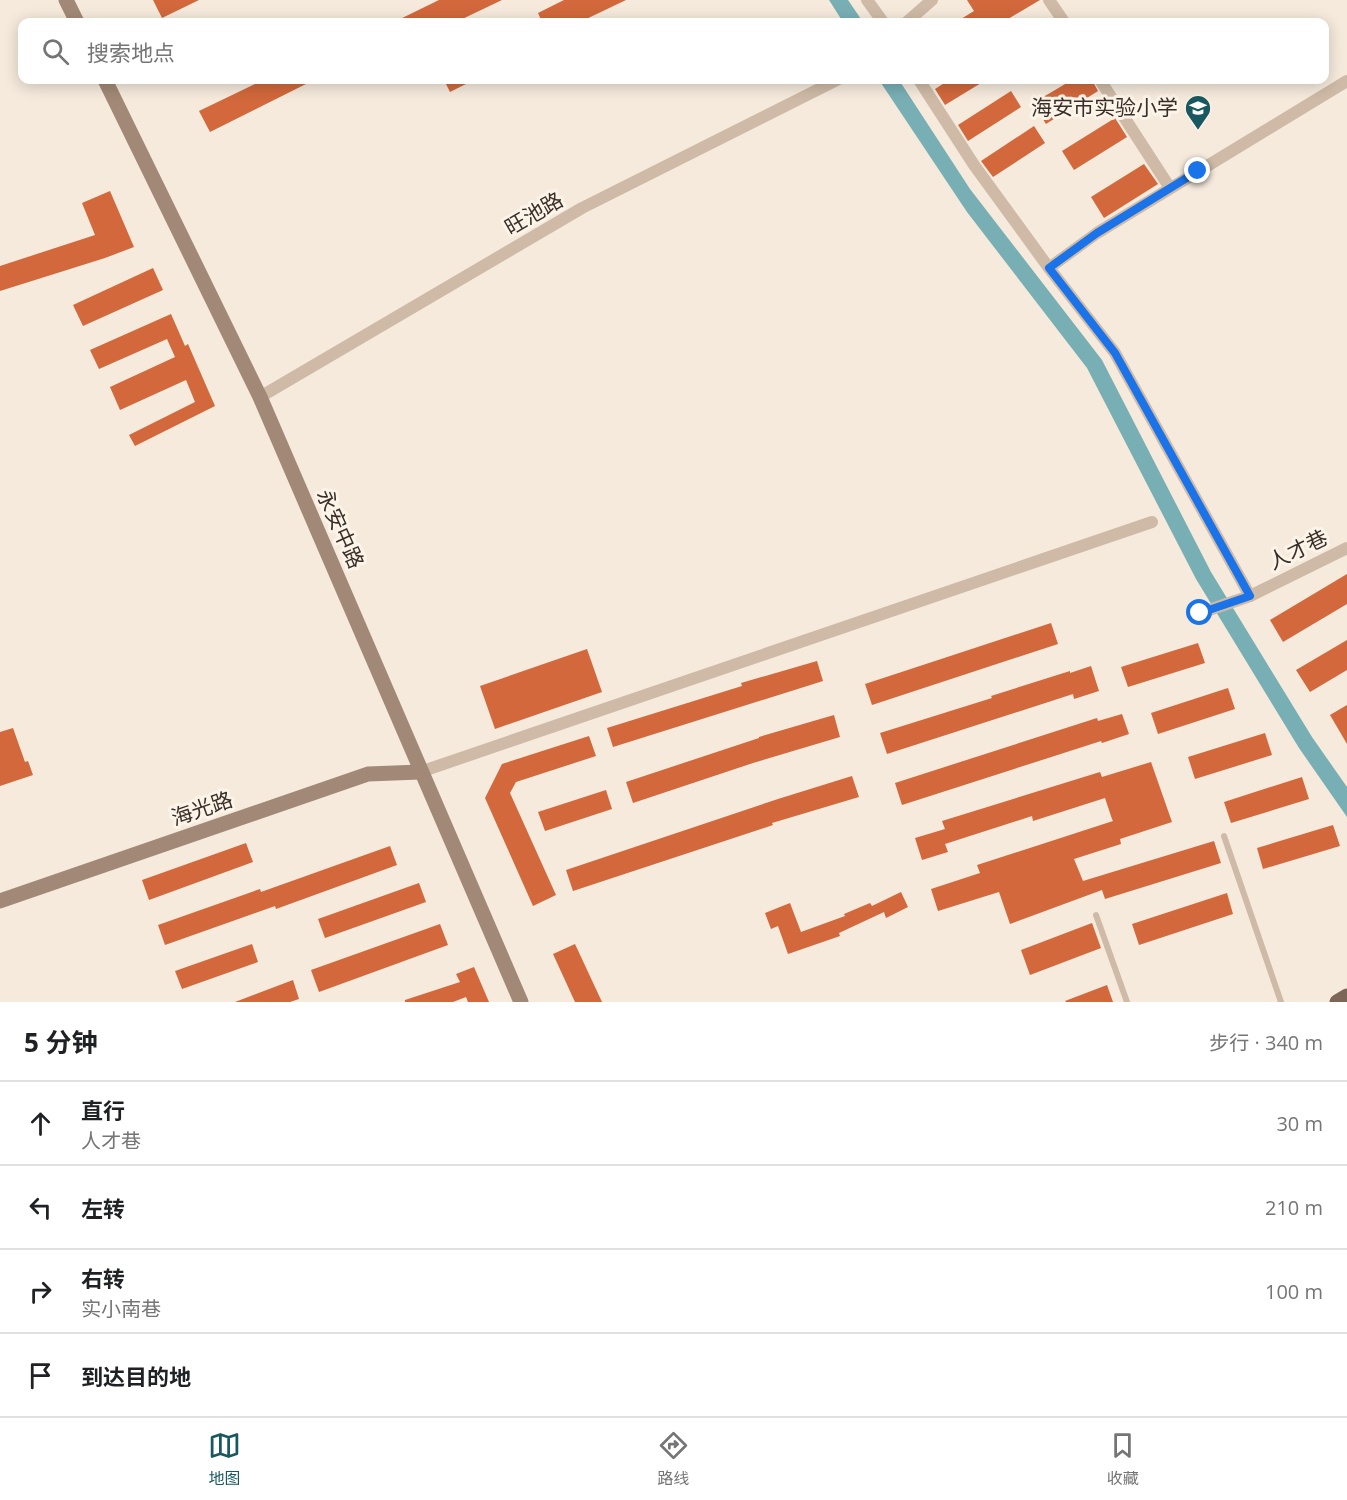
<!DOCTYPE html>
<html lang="zh">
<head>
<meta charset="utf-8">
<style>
  :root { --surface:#fff; --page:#f6f6f6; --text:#202124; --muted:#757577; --line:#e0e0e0; --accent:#195860 }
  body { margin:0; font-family:"Open Sans","Noto Sans SC",sans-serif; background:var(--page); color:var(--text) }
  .stop { position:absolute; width:18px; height:18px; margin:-14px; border:4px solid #1a73e8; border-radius:50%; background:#fff }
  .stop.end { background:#1a73e8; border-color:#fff; box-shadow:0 2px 6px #0008 }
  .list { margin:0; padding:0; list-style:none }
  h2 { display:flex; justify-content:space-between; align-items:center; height:78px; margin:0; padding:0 24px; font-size:26px }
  h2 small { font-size:20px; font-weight:400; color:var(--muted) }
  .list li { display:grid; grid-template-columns:39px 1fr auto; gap:18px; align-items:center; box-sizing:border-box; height:84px; padding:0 24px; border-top:2px solid var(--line) }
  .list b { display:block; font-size:22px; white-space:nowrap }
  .list p { margin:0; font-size:20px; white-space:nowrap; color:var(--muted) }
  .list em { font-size:20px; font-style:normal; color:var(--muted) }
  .icon { flex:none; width:33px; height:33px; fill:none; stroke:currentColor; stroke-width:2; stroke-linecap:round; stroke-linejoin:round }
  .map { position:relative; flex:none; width:1347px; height:1002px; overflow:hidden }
  .search { position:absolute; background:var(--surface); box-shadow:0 3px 15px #0003; left:18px; right:18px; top:18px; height:66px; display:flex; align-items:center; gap:15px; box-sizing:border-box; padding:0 21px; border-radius:12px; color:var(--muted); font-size:22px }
  .sheet { height:414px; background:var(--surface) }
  nav { display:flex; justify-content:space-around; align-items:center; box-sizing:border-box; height:84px; border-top:2px solid var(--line); background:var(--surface); font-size:16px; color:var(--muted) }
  nav a { display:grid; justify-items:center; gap:3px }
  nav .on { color:var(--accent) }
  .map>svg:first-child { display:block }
  .water { fill:#78afb5 }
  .building { fill:#d2683c }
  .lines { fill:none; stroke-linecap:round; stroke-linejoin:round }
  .lane { stroke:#cebaa6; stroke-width:6 }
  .street { stroke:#cebaa6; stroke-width:12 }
  .secondary { stroke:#a28977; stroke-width:15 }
  .primary { stroke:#7d6657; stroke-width:15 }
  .route { stroke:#1a73e8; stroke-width:8 }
  .labels { text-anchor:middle; stroke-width:6; stroke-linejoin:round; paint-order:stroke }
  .poi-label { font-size:21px; fill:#3a2e28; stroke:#fcf4e9; text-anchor:end }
  .street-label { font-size:21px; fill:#3a2e28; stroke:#fcf4e9 }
</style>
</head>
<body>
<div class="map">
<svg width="1347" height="1002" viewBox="0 0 1347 1002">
  <rect width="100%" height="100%" fill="#f5eadc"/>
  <!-- water -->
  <g class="water">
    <polygon points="829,0 848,0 863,22 843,22"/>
    <polygon points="879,80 899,80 970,189 1102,360 1211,572 1312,737 1347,787 1347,817 1299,748 1196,579 1087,368 967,212"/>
  </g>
  <!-- building -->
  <g class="building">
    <polygon points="153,0 199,0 162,18"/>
    <polygon points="439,0 502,0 456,22 394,22"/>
    <polygon points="564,0 626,0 580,22 542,22 538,13"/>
    <polygon points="967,0 1040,0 1003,22 956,22 974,11"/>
    <polygon points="263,80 314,80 210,132 199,111"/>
    <polygon points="444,80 474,80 450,92"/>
    <polygon points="949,80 986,80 945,105 935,89"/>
    <polygon points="1072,80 1092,80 1098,91 1046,124 1033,103"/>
    <polygon points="1011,91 1021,107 968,141 958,125"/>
    <polygon points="1115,118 1127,137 1074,170 1062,151"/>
    <polygon points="1034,126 1045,143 993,177 981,161"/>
    <polygon points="1144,164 1158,184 1104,218 1091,197"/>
    <polygon points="110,191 134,247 105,258 0,291 0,266 95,235 82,203"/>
    <polygon points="153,268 163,290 83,326 73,305"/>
    <polygon points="171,314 185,346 188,344 215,406 135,446 129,435 195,402 186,380 120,410 110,387 175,357 167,339 99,369 90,350"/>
    <polygon points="1347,574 1347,604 1283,642 1270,620"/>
    <polygon points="1051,623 1058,644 872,705 865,684"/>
    <polygon points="1347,640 1347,670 1310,692 1296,670"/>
    <polygon points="1198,643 1205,663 1128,687 1121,667"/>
    <polygon points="587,649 602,692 495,729 480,686"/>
    <polygon points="817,661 823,681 613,747 607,728 742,686 741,683"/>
    <polygon points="1091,666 1099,691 1074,699 1073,694 887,754 880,733 992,698 991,696 1070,671 1070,673"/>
    <polygon points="1228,688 1235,709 1158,734 1151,713"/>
    <polygon points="1347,705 1347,744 1330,715"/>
    <polygon points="1122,714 1129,734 1102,743 1101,741 902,805 895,783 1097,718 1098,721"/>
    <polygon points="834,715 840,737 753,763 633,803 626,782 759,738 759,737"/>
    <polygon points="13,728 25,762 28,761 33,775 0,786 0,732"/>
    <polygon points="1265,733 1272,755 1195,779 1188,757"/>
    <polygon points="589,736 596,756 516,782 510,793 556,895 533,906 485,798 502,764"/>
    <polygon points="1151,762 1172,822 1120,839 1121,844 1074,859 1083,881 1214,841 1221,863 1105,899 1102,890 1010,924 999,892 938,911 931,889 980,873 977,865 1113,821 1112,819 1105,798 1033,821 1032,816 945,844 948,852 922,860 915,838 945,829 942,821 1100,772 1102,777"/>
    <polygon points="852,776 859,797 772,823 773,825 573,891 566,870 778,799"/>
    <polygon points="1302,777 1309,799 1231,823 1224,802"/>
    <polygon points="606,790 612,809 545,831 538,812"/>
    <polygon points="1333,825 1340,846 1263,869 1257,848"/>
    <polygon points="246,843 253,862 149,900 142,880"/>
    <polygon points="390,846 397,865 276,909 275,906 165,945 158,925 260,889 261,892"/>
    <polygon points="419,883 426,902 325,938 318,919"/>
    <polygon points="901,892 908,907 886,918 884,912 839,933 840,936 788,954 778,926 771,929 765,913 790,903 801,932 845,916 844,914 870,903 872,906"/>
    <polygon points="1227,893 1233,914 1139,945 1132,924"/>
    <polygon points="1092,923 1101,948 1030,975 1021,950"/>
    <polygon points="440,924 448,945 319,992 311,970"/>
    <polygon points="252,944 258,962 182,989 175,971"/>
    <polygon points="575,944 602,1002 575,1002 553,954"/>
    <polygon points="474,967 489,1002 468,1002 466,997 453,1002 405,1002 405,1000 460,982 456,974"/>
    <polygon points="293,980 299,999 290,1002 235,1002"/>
    <polygon points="1107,985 1113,1002 1066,1002 1065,1001"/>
  </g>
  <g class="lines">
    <!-- lane -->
    <g class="lane">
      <polyline points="1224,836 1281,1002"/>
      <polyline points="1096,915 1127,1002"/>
    </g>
    <!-- street -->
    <g class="street">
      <polyline points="867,0 883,22"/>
      <polyline points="1049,0 1064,22"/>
      <polyline points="907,22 932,0"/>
      <polyline points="919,80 974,165 1049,268 1115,353 1250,596"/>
      <polyline points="1100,80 1170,188"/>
      <polyline points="1049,268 1097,233 1347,81"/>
      <polyline points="260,397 582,208 837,80"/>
      <polyline points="1200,613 1250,596 1347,548"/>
      <polyline points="420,772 1152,522"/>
    </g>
    <!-- secondary -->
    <g class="secondary">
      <polyline points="66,0 77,22"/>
      <polyline points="105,80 260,397 521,1002"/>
      <polyline points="0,901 368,774 420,772"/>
    </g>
    <!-- primary -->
    <polyline class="primary" points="1337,1002 1347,996"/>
  </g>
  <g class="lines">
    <!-- route -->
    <polyline class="route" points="1198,171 1097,233 1049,268 1115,353 1250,596 1200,613"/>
  </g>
  <!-- icons -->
  <defs>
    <g id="school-pin" transform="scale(1.35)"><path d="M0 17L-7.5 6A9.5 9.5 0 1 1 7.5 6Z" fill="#195860" stroke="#fcf4e9"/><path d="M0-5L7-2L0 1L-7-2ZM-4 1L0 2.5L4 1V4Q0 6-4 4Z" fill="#fff"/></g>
  </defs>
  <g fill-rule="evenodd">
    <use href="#school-pin" x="1198" y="108"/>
  </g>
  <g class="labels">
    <!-- poi labels -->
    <g class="poi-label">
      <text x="1178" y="115">海安市实验小学</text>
    </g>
    <!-- street labels -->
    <g class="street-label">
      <text transform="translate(534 214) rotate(-30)" y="7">旺池路</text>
      <text transform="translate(340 529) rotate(66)" y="7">永安中路</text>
      <text transform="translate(1298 550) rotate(-26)" y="7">人才巷</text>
      <text transform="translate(202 809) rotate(-19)" y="7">海光路</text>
    </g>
  </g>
</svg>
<div class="stop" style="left:1200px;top:613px"></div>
<div class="stop end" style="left:1198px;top:171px"></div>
<div class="search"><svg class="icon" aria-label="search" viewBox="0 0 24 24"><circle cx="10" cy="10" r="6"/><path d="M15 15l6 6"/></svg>搜索地点</div>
</div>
<section class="sheet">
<h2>5 分钟<small>步行 · 340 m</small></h2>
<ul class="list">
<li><svg class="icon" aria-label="ahead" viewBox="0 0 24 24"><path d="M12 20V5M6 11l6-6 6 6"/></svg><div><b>直行</b><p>人才巷</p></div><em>30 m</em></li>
<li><svg class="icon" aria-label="left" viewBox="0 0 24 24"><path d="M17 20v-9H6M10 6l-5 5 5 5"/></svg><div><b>左转</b></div><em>210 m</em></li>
<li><svg class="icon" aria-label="right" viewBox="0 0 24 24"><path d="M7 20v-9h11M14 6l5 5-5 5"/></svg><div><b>右转</b><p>实小南巷</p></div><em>100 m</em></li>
<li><svg class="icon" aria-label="arrive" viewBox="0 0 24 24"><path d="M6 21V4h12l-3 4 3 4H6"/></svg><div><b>到达目的地</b></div></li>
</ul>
</section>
<nav>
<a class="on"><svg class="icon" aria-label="map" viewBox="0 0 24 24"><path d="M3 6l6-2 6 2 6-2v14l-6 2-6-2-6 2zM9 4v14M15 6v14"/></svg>地图</a>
<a><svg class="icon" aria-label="directions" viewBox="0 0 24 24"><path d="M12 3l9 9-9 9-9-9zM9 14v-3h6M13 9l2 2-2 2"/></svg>路线</a>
<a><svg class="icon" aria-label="saved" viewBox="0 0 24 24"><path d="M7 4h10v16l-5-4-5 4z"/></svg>收藏</a>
</nav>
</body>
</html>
